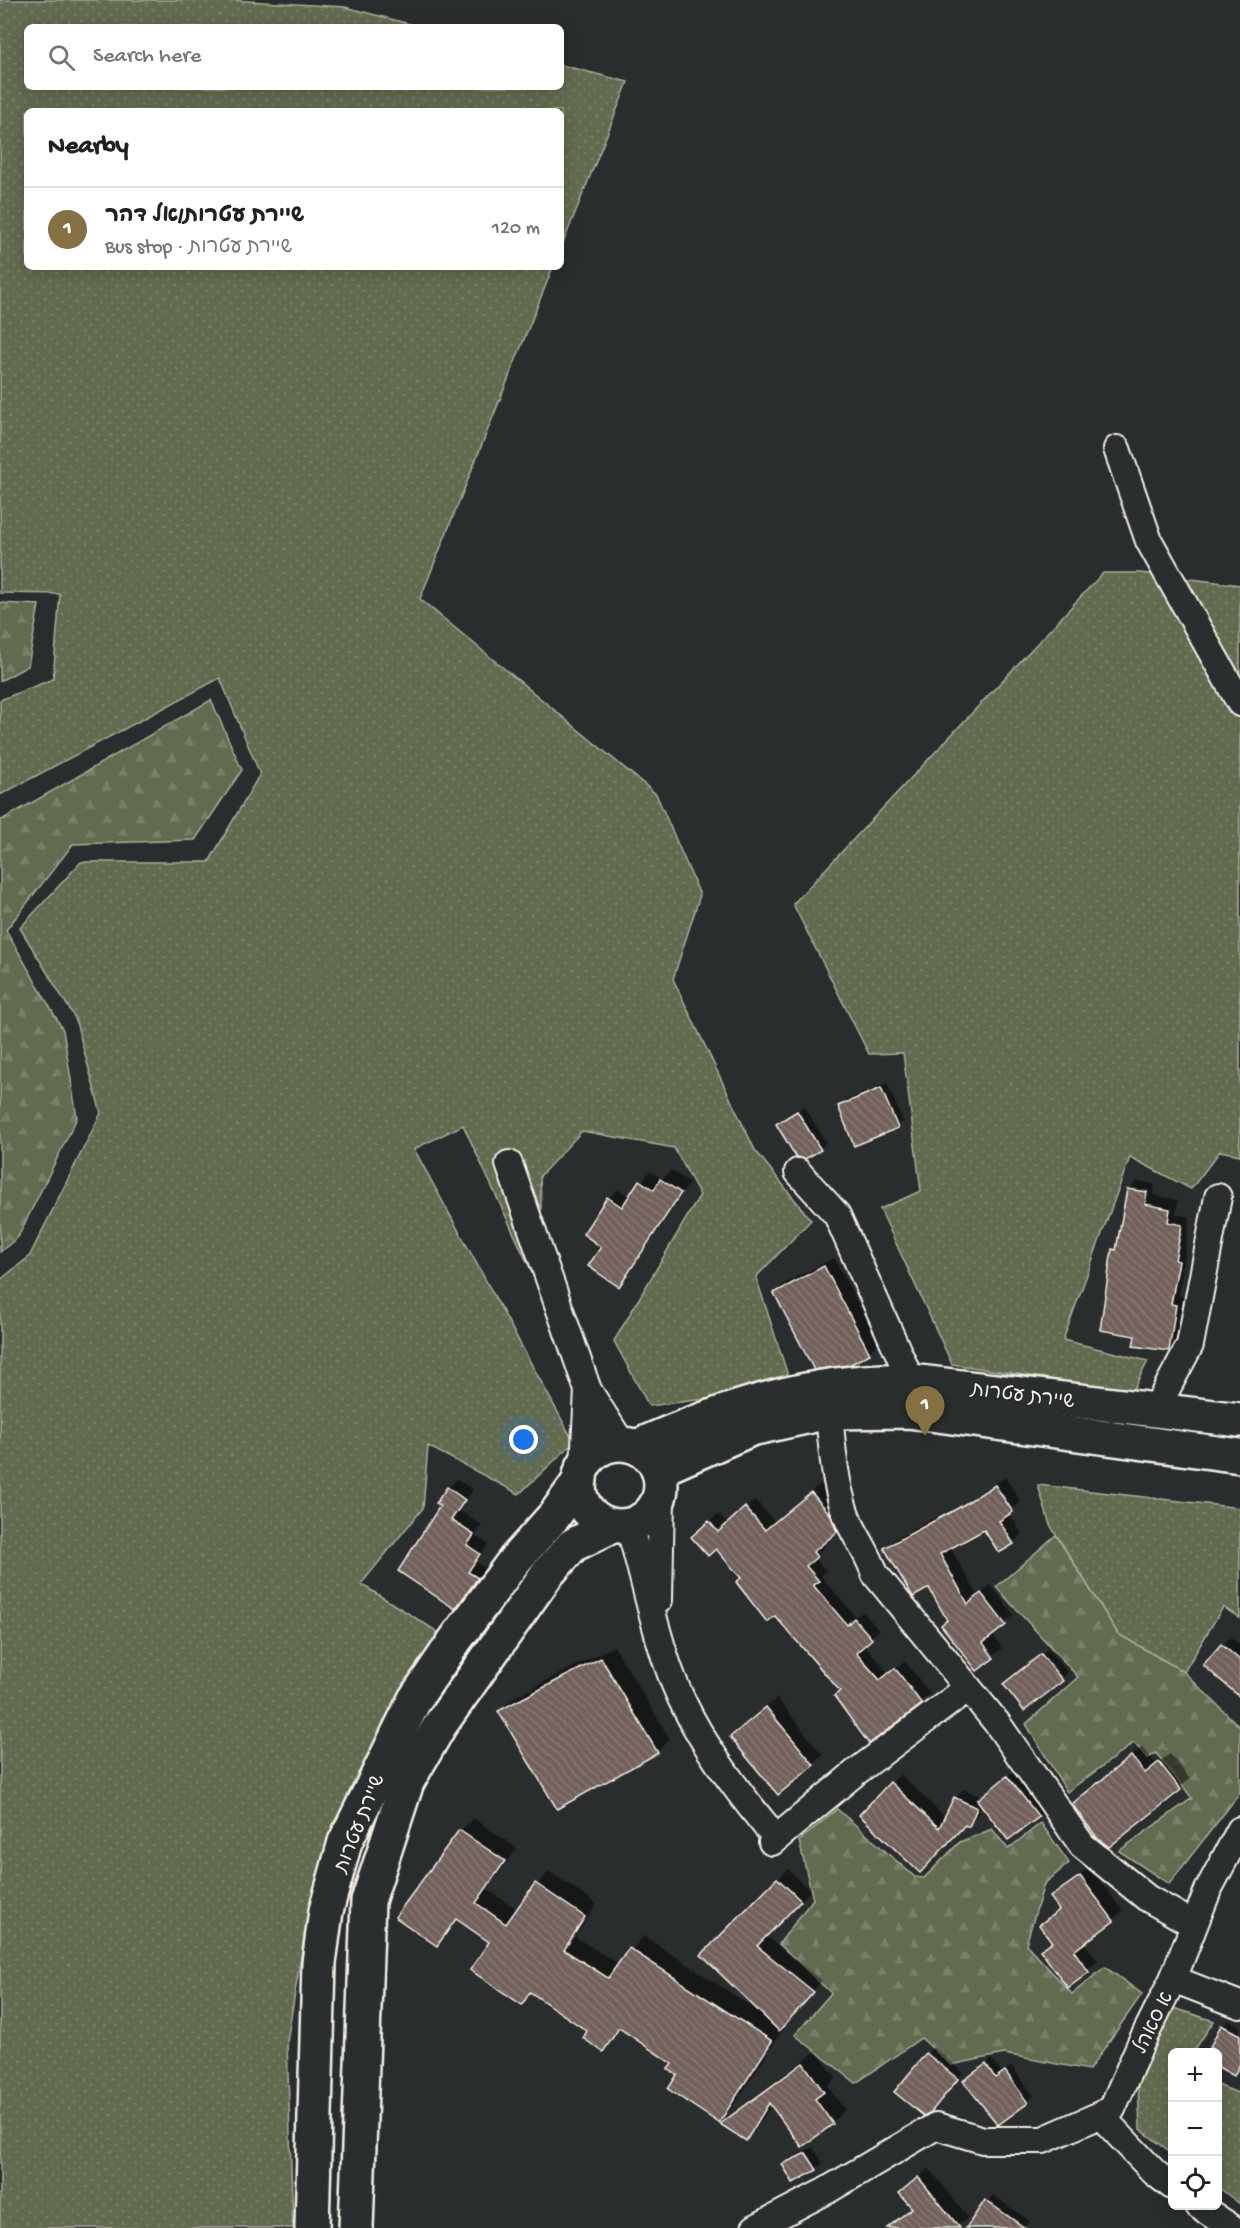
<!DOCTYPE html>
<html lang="en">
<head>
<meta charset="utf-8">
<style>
  :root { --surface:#fff; --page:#f2f2f2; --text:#202124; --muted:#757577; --line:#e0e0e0; --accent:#847042 }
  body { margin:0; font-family:"Gochi Hand","Playpen Sans Hebrew",sans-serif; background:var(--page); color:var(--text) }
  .controls { position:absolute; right:18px; bottom:18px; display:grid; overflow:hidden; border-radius:9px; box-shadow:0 3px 15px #0003 }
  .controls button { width:54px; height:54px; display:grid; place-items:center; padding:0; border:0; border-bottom:2px solid var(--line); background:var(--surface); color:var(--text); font:30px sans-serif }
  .you { position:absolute; left:524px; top:1440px; width:21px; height:21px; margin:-15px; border:4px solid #fff; border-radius:50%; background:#1a73e8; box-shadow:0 0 0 9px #1a73e833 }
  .badge { display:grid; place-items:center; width:39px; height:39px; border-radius:50%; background:var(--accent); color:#fff; font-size:20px; font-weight:700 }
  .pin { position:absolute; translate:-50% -50px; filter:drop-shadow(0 2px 3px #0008) }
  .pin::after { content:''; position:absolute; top:32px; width:21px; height:18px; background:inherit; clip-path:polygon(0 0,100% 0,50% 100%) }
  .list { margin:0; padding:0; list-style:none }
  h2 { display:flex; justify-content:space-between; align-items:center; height:78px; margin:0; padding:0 24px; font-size:26px }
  h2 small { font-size:20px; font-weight:400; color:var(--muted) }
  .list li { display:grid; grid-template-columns:39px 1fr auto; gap:18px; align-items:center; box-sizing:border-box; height:84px; padding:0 24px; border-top:2px solid var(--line) }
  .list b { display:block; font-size:22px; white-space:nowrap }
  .list p { margin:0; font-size:20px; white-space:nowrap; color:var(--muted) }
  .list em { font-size:20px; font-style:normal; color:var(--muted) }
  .icon { flex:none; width:33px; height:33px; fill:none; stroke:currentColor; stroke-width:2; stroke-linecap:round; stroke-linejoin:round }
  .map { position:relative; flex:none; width:1240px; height:2228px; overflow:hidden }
  .search { position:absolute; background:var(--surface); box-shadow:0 3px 15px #0003; left:24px; top:24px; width:540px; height:66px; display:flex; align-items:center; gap:15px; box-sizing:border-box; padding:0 21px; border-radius:9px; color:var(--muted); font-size:22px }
  .panel { position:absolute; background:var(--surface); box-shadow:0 3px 15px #0003; left:24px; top:108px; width:540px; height:162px; border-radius:9px }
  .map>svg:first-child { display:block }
  .grass { fill:url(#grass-dots); stroke:#abae9c; stroke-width:1.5 }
  .forest { fill:url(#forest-firs); stroke:#abae9c; stroke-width:1.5 }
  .shadow { fill:#0007 }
  .building { fill:url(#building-back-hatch); stroke:#f4f1e8; stroke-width:1.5 }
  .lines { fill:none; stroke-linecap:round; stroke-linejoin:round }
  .street-casing { stroke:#f4f1e8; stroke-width:30 }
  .secondary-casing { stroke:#f4f1e8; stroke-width:38 }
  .street { stroke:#2a2d2e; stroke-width:26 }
  .secondary { stroke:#2a2d2e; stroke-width:33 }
  .labels { text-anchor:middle; stroke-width:4.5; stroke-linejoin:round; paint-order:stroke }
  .street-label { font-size:20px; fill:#f4f1e8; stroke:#2a2d2e }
</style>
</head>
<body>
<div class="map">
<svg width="1240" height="2228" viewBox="0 0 1240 2228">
  <defs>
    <pattern id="grass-dots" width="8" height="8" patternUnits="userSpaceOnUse" patternTransform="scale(1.5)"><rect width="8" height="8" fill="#626a50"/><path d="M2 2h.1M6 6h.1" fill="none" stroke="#798069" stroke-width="1.8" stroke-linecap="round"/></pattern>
    <pattern id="forest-firs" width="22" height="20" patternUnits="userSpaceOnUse" patternTransform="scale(1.5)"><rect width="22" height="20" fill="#626a50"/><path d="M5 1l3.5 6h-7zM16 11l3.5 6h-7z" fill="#798069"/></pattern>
    <pattern id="building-back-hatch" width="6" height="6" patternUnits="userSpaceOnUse" patternTransform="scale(1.5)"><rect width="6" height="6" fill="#72605c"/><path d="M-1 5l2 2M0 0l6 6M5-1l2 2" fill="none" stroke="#877773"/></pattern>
  </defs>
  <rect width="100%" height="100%" fill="#2a2d2e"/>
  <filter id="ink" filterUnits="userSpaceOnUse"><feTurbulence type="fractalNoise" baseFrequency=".0167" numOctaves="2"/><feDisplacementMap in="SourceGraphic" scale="12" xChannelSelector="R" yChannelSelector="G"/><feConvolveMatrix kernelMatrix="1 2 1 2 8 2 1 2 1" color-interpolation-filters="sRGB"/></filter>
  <g filter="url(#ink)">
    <!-- grass -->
    <g class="grass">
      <polygon points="0,0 230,0 345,7 421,27 27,27 27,87 561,87 561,65 628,82 561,248 561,111 27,111 27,267 553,267 420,599 656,794 700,895 673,979 755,1150 811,1220 756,1277 792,1388 649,1406 614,1341 700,1195 674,1148 582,1131 540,1176 544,1298 463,1125 414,1149 574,1442 519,1494 428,1446 423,1508 361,1584 438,1632 364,1763 309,1906 287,2042 293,2228 0,2228 0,1280 29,1257 101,1113 75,1018 20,928 81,862 209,862 260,774 220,678 0,795 0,700 53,679 60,594 0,593"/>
      <polygon points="1103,573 1140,573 1240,585 1240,1155 1220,1151 1191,1189 1130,1157 1063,1340 1148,1361 1132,1392 952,1364 880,1209 921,1191 903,1053 869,1054 793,904"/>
      <polygon points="1038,1485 1240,1508 1240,1618 1223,1607 1184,1672 1118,1634 1050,1525"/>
      <polygon points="1173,2008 1214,2021 1193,2052 1172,2052 1172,2153 1140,2129 1138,2085"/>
      <polygon points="1218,2085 1240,2094 1240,2204 1218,2187"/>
    </g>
    <!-- forest -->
    <g class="forest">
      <polygon points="0,603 39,605 28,666 0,681"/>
      <polygon points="211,700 242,770 195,840 73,844 6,930 63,1030 77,1118 18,1237 0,1252 0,821"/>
      <polygon points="1056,1535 1118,1634 1184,1672 1240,1727 1240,1793 1169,1884 1119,1851 1192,1798 1156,1753 1148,1758 1134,1743 1067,1792 1026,1724 1078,1677 996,1587"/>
      <polygon points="837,1809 915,1877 924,1878 960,1842 992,1829 1008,1849 1041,1823 1069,1863 1044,1884 1026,1944 1072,1994 1105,1967 1142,1994 1089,2070 1004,2054 951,2065 921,2038 856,2083 795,2035 831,1993 779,1944 813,1899 799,1841"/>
    </g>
    <!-- shadow -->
    <g class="shadow">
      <polygon points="887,1083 903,1121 897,1127 840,1107 846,1100"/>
      <polygon points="804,1106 826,1142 820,1149 778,1124"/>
      <polygon points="671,1170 690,1183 628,1275 619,1285 604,1246 609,1198 618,1189 630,1197 650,1171 662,1179"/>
      <polygon points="1137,1181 1155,1184 1153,1195 1178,1200 1176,1214 1190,1217 1179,1296 1184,1297 1177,1341 1169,1350 1137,1334 1113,1250 1118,1245 1129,1189"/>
      <polygon points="834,1258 879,1343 869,1352 849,1363 776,1293 785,1283"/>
      <polygon points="1005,1477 1021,1502 1009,1513 1022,1534 1013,1543 984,1528 950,1547 978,1596 991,1585 1014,1615 992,1634 1002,1648 978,1669 930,1586 886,1548 895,1539 969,1500"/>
      <polygon points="457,1479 473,1490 459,1510 482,1525 475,1536 488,1544 476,1562 486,1568 455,1607 442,1506 448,1488"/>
      <polygon points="820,1484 838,1506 845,1522 821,1543 825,1547 814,1557 826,1571 821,1576 856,1617 863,1611 879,1630 864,1644 889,1673 905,1661 930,1694 869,1742 842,1690 702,1529 718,1514 728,1524 755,1500 775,1522"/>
      <polygon points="1231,1637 1240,1645 1240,1695 1205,1665"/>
      <polygon points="614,1646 670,1739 657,1752 557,1807 500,1711 513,1698"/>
      <polygon points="1048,1649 1068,1673 1024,1709 1011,1678"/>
      <polygon points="777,1698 823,1755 813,1764 732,1737"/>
      <polygon points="1142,1747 1156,1764 1170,1754 1190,1779 1109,1845 1074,1804"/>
      <polygon points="1014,1771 1044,1810 1038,1816 982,1805 977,1816 968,1825 965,1823 929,1862 861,1815 900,1774 946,1818 955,1798 964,1789 981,1797"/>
      <polygon points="473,1818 517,1848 487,1889 518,1910 549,1871 597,1904 575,1937 619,1964 644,1936 760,2012 704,1955 788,1869 810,1891 766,1936 822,1981 781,2026 784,2028 732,2108 719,2121 679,2074 674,2063 622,2028 603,2050 589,2030 532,1992 521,2003 491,1941 458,1919 437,1945 397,1917 460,1831"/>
      <polygon points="1090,1867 1123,1911 1084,1942 1098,1961 1068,1986 1042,1950 1052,1940 1041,1925 1060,1908 1052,1897"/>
      <polygon points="1229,2020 1240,2026 1240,2067 1234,2074 1218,2065 1224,2053 1222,2026"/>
      <polygon points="933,2047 963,2072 937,2104 927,2054"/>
      <polygon points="816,2051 836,2078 828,2086 845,2110 832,2123 802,2145 772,2104 758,2126 746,2139 723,2124 735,2112"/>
      <polygon points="992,2059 1002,2073 1012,2066 1034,2096 996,2123 965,2081"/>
      <polygon points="813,2147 823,2163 816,2169 784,2165 790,2158"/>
      <polygon points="929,2168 968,2217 956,2228 903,2228 897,2221 913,2207 901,2193"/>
      <polygon points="993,2195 1030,2221 1025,2228 968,2228"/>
      <polygon points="791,2224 793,2228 783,2228"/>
    </g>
    <!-- building -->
    <g class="building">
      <polygon points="881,1088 898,1128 854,1146 838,1106"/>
      <polygon points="797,1111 821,1150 805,1159 796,1157 776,1124"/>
      <polygon points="660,1179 681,1193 619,1287 588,1266 601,1247 583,1234 607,1197 622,1207 639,1180 654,1190"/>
      <polygon points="1127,1189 1147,1192 1145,1204 1170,1209 1168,1222 1182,1225 1175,1260 1179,1261 1171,1304 1176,1305 1169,1351 1133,1346 1135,1336 1100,1330 1112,1249 1116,1250"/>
      <polygon points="824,1266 870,1354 849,1365 814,1370 774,1293"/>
      <polygon points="995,1485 1013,1512 999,1521 1014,1544 999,1553 984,1530 940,1554 968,1604 981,1593 1006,1625 983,1643 994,1658 977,1671 941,1625 947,1620 929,1588 913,1597 884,1548 958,1508"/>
      <polygon points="447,1487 465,1500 451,1520 474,1535 467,1545 480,1554 468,1572 478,1578 455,1609 398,1571 440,1506 436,1503"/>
      <polygon points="811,1492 830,1514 837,1532 813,1552 817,1557 806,1566 819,1581 813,1585 847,1625 854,1618 872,1639 856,1653 880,1680 895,1668 922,1704 869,1744 834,1696 840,1691 775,1616 767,1622 736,1582 741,1578 716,1549 708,1556 691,1537 709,1521 718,1532 745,1507 765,1530"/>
      <polygon points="1221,1644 1240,1660 1240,1697 1203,1665"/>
      <polygon points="1041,1654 1063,1681 1024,1711 1003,1684"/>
      <polygon points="601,1658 658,1753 557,1809 498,1711"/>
      <polygon points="766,1707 814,1765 778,1795 730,1737"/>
      <polygon points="1131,1756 1145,1773 1159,1762 1181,1790 1109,1847 1097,1838 1072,1804"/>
      <polygon points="1007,1776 1039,1817 1008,1840 977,1800"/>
      <polygon points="890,1782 939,1828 954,1797 977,1808 969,1827 965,1825 920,1873 859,1815"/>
      <polygon points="459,1830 505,1861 476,1903 506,1924 535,1883 585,1917 564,1950 608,1978 629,1948 772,2041 719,2123 668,2089 677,2075 668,2069 672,2064 619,2028 603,2052 583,2038 587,2031 530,1992 522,2005 470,1970 489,1942 456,1919 437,1946 395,1917"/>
      <polygon points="1080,1876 1114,1921 1074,1951 1089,1972 1068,1988 1040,1950 1052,1942 1039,1925 1059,1910 1050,1897"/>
      <polygon points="777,1878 801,1901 757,1946 814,1992 779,2031 701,1955"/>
      <polygon points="1221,2025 1240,2035 1240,2064 1234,2076 1218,2067 1218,2051 1210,2047"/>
      <polygon points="926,2053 958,2079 931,2112 924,2116 894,2092"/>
      <polygon points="803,2063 824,2092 815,2099 833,2124 802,2147 769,2103 746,2141 720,2124"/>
      <polygon points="986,2064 995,2078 1005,2071 1028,2103 998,2125 963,2081"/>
      <polygon points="806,2153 817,2170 793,2183 782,2164"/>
      <polygon points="918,2177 960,2228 887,2228 912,2208 899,2193"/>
      <polygon points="985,2200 1025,2228 966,2228"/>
    </g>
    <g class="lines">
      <!-- street casing -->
      <g class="street-casing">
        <g id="street">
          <polyline points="1117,449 1149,541 1240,703"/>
          <polyline points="509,1164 588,1390 622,1444"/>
          <polyline points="798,1172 837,1215 911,1381"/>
          <polyline points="1156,1409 1190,1345 1218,1197"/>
          <path d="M829,1412C832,1446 834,1479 845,1512C853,1534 868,1552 875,1574L997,1723L1082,1845L1147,1898L1193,1924"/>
          <polyline points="584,1466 588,1390"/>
          <path d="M623,1525L631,1533C644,1577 653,1623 668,1666C688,1725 727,1778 766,1826"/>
          <polyline points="659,1600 661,1496"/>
          <polyline points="772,1842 856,1772 968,1688"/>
          <polyline points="1173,1979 1240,2005"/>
          <polyline points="1172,2186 1155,2173 1100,2115 1112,2109 1140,2045 1173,1979 1208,1890 1240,1830"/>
          <polyline points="1199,2206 1232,2228"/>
          <polyline points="755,2228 826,2191 936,2126 983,2140 1043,2140 1100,2115"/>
        </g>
      </g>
      <!-- secondary casing -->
      <g class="secondary-casing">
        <g id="secondary">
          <circle cx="620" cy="1485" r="41"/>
          <path d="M636,1447C724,1408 814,1378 911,1381L1240,1420"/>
          <polyline points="658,1470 751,1429 829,1412 908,1411 1240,1456"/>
          <polyline points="312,2228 319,1963 326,1911 345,1842 415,1699 456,1639 514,1561 555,1515 580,1480"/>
          <polyline points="356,2228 368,1901 407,1782 440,1725 547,1574 573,1545 612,1526"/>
        </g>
      </g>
      <!-- street -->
      <use href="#street" class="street"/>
      <!-- secondary -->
      <use href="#secondary" class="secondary"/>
    </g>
  </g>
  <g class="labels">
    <!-- street labels -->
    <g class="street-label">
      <text transform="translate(1023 1394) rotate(7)" y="7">שיירת עטרות</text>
      <text transform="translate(358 1823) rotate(-68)" y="7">שיירת עטרות</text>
      <text transform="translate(1152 2022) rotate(-64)" y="7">א סאהל</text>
    </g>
  </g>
</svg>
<div class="controls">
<button>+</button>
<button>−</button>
<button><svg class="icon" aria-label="locate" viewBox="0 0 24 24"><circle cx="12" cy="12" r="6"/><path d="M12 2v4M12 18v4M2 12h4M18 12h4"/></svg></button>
</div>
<div class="you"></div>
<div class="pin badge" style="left:925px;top:1436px">1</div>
<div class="search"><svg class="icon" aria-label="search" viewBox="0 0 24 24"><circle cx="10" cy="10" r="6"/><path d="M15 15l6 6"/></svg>Search here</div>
<section class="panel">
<h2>Nearby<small></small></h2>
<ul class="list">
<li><span class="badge">1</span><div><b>שיירת עטרות/אל דהר</b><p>Bus stop · שיירת עטרות</p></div><em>120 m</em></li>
</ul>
</section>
</div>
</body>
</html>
